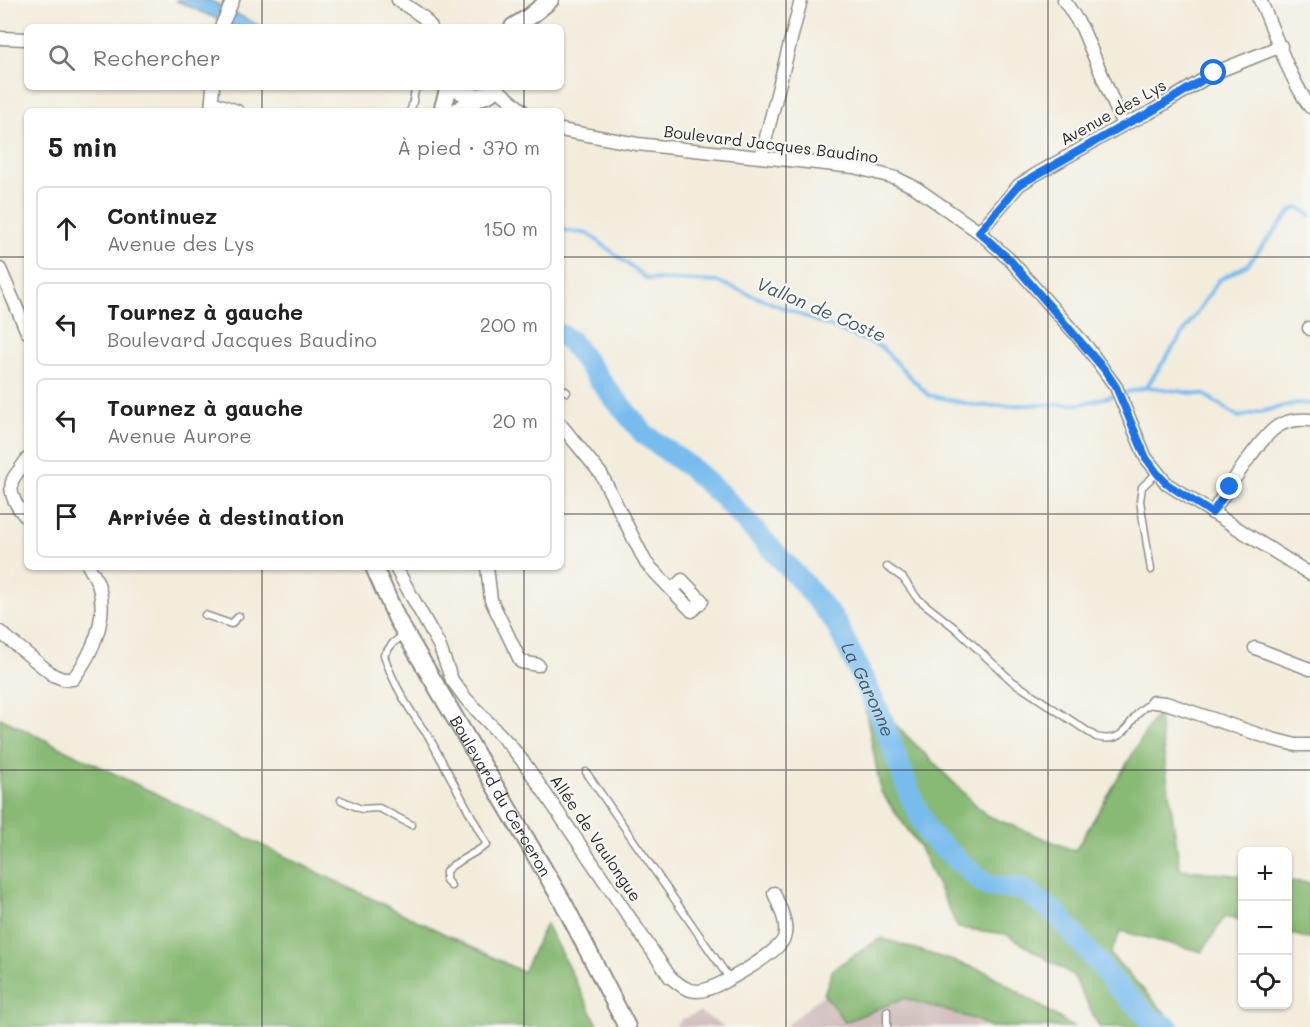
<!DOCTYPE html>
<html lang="fr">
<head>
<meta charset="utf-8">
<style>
  :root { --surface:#fff; --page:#f2f2f2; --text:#222; --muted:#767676; --line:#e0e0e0 }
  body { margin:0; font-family:Mali,sans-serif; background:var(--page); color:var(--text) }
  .controls { position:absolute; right:18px; bottom:18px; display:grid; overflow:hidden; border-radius:9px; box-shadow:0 2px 4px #0004 }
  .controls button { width:54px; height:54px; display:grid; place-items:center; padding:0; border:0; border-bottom:2px solid var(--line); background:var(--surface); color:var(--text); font:30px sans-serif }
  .stop { position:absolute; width:18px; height:18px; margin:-14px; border:4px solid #1a73e8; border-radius:50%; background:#fff }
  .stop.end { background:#1a73e8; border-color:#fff; box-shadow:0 2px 6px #0008 }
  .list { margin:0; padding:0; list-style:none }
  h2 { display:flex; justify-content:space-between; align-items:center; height:78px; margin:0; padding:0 24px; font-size:26px }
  h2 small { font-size:20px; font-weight:400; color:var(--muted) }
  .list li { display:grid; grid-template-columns:39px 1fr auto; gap:18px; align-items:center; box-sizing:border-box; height:84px; margin:0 12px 12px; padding:0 12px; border:2px solid var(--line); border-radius:9px }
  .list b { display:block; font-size:22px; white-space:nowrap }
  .list p { margin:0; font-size:20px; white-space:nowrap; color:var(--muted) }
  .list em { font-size:20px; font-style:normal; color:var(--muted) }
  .icon { flex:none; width:33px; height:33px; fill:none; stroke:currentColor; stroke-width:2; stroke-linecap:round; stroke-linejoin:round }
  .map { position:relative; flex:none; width:1310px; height:1027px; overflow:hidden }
  .search { position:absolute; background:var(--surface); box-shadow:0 2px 4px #0004; left:24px; top:24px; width:540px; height:66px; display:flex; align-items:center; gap:15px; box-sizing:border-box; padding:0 21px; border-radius:9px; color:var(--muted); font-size:22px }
  .panel { position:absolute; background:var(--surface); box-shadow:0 2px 4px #0004; left:24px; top:108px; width:540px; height:462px; border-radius:9px }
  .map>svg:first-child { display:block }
  .industrial { fill:#d1bfbe }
  .forest { fill:#88b974; stroke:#5a7250; stroke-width:1.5 }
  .water { fill:#78bcee; stroke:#52748c; stroke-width:1.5 }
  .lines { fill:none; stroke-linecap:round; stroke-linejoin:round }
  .stream { stroke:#78bcee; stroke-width:4 }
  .river { stroke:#78bcee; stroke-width:22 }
  .lane-casing { stroke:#8e8c83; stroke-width:9 }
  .street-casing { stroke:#8e8c83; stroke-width:15 }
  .secondary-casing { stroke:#8e8c83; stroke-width:20 }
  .lane { stroke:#fff; stroke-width:6 }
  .street { stroke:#fff; stroke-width:12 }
  .secondary { stroke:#fff; stroke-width:16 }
  .route { stroke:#1a73e8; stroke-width:8 }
  .grid { fill:none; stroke:#2b2b2b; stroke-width:1.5; stroke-opacity:0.55 }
  .labels { text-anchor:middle; stroke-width:5; stroke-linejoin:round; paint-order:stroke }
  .street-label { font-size:16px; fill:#2b2b2b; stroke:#f6f6f2 }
  .water-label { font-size:18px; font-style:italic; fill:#425666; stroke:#f6f6f2 }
</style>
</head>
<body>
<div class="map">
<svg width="1310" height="1027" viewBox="0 0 1310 1027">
  <rect width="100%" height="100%" fill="#f6f6f2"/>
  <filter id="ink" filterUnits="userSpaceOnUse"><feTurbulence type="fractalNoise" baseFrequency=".0167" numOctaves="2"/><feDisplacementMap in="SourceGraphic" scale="12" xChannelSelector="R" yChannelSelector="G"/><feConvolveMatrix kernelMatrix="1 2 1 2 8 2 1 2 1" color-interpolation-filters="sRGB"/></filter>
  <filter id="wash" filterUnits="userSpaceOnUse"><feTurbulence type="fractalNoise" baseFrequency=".008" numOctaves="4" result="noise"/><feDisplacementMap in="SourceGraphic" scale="24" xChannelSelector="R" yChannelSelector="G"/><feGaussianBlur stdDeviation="1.35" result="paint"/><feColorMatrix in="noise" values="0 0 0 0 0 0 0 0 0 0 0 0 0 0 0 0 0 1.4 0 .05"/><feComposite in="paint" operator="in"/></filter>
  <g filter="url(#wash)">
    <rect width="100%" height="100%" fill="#f2ecdb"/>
    <!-- industrial -->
    <g class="industrial">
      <polygon points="824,994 845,1022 904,998 977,1020 990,1027 785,1027"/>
      <polygon points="700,1012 724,1027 674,1027 682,1019"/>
    </g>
    <!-- forest -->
    <g class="forest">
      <polygon points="862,691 986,815 1075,851 1158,711 1180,869 1242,876 1242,920 1225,916 1202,952 1121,931 1110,954 1178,1027 1099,1027 1073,975 1006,934 958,928 919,846 881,792"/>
      <polygon points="0,718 523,972 546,924 599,1027 0,1027"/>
      <polygon points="1288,881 1310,883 1310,939 1288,933"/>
      <polygon points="881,938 987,972 1073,1027 990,1027 977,1020 904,998 845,1022 824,994 833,969"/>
    </g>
    <!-- water -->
    <polygon class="water" points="175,0 209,0 262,27 235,27"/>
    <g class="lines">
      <!-- stream -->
      <g class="stream">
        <polyline points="561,230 589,234 647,279 719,282 881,347 928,395 978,406 1081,404 1147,387 1205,395 1239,417 1297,403 1310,404"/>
        <polyline points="1147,386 1219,280 1247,265 1292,210 1300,208 1310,215"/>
      </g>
      <!-- river -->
      <path class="river" id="s1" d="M561,335L571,342L605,387L644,434L691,468L723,497L806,586L836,623L882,719L911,797L930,836L987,886L1022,889L1057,914L1117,986L1153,1021L1168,1027"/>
    </g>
  </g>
  <g filter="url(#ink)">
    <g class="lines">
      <!-- lane casing -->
      <g class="lane-casing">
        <g id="lane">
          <path d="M410,111C415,102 412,94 417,87"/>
          <polyline points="561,388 567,392"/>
          <path d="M887,567L903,578L917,598L955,628L1012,681L1096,737C1132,746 1126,712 1153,703"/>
          <polyline points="1151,570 1140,501 1142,487 1157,473"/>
          <polyline points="205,615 231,624 239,616"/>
          <path d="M405,634L393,643L384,655C392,682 412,715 429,737L487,845L453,865L446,871V880L451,886"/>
          <polyline points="586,772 729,978"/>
          <polyline points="341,800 361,809 379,808 412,825"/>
          <polyline points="887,1011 887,1027"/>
        </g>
      </g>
      <!-- street casing -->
      <g class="street-casing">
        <g id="street">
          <polyline points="398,0 423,17 431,27"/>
          <polyline points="1064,0 1082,28 1123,125"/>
          <path d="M1260,0C1276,35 1288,76 1310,107"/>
          <polyline points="221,27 233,0"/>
          <polyline points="0,38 27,39"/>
          <polyline points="496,88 523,111"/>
          <polyline points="212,102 237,111"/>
          <polyline points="211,111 213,87"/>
          <polyline points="561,130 637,144 854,167 896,178 916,188 979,232 1011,261 1087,347 1116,387 1146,458 1167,484 1310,574"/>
          <polyline points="761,157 801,0"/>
          <polyline points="979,232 1019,185 1035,175 1123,125 1149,113 1214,73 1281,46"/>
          <polyline points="0,269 27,332"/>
          <polyline points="1309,328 1310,329"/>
          <polyline points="561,425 601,474 646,563 692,611 702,601 682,580 672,590"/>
          <path d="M27,459C23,466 17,472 13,479C7,493 18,509 27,518"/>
          <path d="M1212,513C1226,492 1259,438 1278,426C1288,420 1299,419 1310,420"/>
          <path d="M400,567L397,570L439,645L452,680L466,699L509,744L525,764L670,977C679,984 686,991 698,991C714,991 779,953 784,938C789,924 779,906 774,893"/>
          <polyline points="487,567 491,600 521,662 538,665"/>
          <path d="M0,632L53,675L63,679H73C93,653 109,617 98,584C96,578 92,572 89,567"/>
          <polyline points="1255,648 1310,669"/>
          <polyline points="1153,702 1166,703 1272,739 1296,745 1310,745"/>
        </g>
      </g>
      <!-- secondary casing -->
      <g class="secondary-casing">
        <g id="secondary">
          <polyline points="513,27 529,17 550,0"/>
          <path d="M457,87C469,100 485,100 497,87"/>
          <polyline points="442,111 449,87"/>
          <polyline points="457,111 480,97"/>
          <path id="s2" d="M374,567L397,619L564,904L627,1027"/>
        </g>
      </g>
      <!-- lane -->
      <use href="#lane" class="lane"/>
      <!-- street -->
      <use href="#street" class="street"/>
      <!-- secondary -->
      <use href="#secondary" class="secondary"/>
    </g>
  </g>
  <g class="lines" filter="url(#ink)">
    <!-- route -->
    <polyline class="route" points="1214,73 1149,113 1124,125 1019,185 979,232 1011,261 1104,369 1116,387 1146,458 1157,473 1167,484 1212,513 1230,487"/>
  </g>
  <!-- grid -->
  <path class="grid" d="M262,0V27M524,0V27M786,0V1027M1048,0V1027M262,87V111M524,87V111M0,257H27M561,257H1310M0,514H27M561,514H1310M262,567V1027M524,567V1027M0,770H1310"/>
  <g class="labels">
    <!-- street labels -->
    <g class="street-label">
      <text transform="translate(1113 112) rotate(-29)" y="6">Avenue des Lys</text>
      <text transform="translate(771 144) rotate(7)" y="6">Boulevard Jacques Baudino</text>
      <text dy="6" stroke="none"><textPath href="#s2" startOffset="262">Boulevard du Cerceron</textPath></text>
      <text transform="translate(596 838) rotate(56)" y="6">Allée de Vaulongue</text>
    </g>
    <!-- water labels -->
    <g class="water-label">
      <text transform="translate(821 310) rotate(23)" y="6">Vallon de Coste</text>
      <text dy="6" stroke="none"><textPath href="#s1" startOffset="474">La Garonne</textPath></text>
    </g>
  </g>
</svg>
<div class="controls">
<button>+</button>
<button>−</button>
<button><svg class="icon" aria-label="locate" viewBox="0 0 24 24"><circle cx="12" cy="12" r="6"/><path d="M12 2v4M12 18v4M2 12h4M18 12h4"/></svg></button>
</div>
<div class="stop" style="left:1214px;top:73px"></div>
<div class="stop end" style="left:1230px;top:487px"></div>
<div class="search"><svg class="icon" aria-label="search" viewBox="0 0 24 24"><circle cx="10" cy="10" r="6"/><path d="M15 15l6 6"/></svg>Rechercher</div>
<section class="panel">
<h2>5 min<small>À pied · 370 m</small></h2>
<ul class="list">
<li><svg class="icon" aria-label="ahead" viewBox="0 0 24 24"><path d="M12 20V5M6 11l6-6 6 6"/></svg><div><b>Continuez</b><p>Avenue des Lys</p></div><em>150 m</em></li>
<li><svg class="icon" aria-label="left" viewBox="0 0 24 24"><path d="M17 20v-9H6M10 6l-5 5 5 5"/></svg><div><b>Tournez à gauche</b><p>Boulevard Jacques Baudino</p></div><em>200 m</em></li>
<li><svg class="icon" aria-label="left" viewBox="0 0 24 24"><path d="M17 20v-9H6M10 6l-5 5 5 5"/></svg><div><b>Tournez à gauche</b><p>Avenue Aurore</p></div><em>20 m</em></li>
<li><svg class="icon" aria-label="arrive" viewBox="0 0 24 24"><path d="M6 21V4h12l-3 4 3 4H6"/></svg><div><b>Arrivée à destination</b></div></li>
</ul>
</section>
</div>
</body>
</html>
